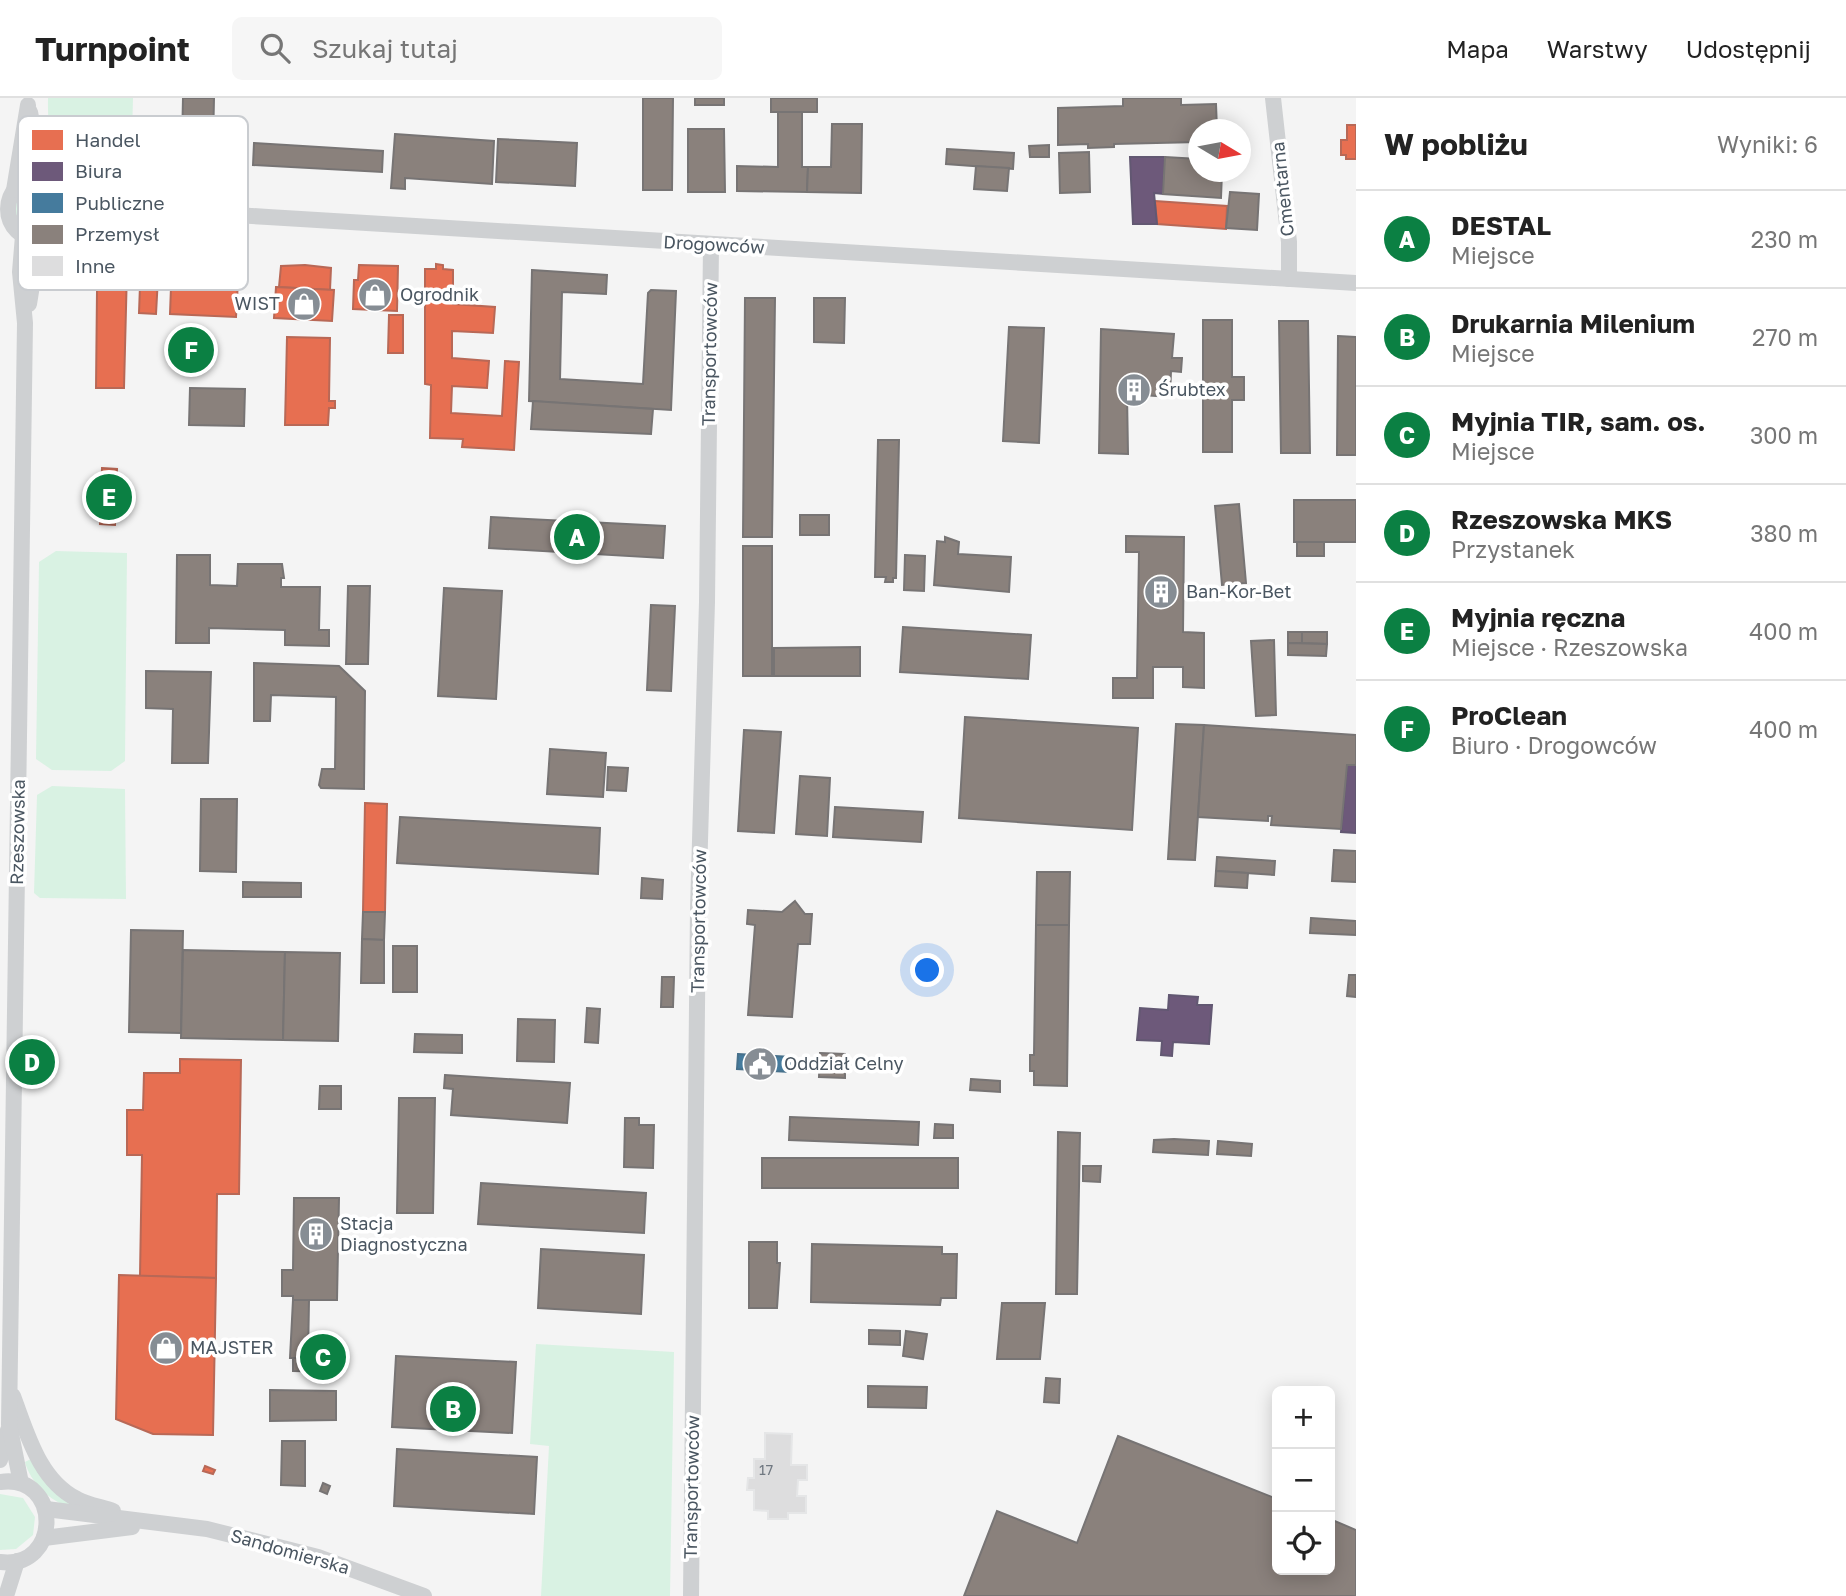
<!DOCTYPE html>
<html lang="pl">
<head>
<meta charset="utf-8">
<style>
  :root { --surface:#fff; --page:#f6f6f6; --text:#222; --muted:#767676; --line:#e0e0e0; --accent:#0b8043 }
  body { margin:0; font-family:"Golos Text",sans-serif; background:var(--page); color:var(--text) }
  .controls { position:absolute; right:21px; bottom:21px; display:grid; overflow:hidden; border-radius:10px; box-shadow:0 4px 18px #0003 }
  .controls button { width:63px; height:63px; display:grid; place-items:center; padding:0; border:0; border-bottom:2px solid var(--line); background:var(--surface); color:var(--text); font:35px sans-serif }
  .compass { position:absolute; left:1188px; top:21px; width:63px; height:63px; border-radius:50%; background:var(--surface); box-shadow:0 4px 18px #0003; rotate:100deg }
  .you { position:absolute; left:928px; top:873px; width:24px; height:24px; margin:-18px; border:5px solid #fff; border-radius:50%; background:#1a73e8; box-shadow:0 0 0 10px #1a73e833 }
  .badge { display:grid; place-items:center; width:46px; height:46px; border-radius:50%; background:var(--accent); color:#fff; font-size:23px; font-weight:700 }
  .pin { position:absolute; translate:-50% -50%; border:4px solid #fff; box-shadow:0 2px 7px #0006 }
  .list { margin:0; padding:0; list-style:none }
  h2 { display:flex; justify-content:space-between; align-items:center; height:91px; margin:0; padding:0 28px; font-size:30px }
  h2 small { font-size:23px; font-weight:400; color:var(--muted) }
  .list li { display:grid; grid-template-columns:46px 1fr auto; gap:21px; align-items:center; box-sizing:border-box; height:98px; padding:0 28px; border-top:2px solid var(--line) }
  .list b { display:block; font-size:26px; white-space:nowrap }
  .list p { margin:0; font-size:23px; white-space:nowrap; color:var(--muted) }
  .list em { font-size:23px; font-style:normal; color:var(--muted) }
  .icon { flex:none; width:38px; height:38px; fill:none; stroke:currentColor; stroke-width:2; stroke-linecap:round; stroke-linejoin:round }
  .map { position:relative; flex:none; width:1356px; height:1498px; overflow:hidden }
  header { display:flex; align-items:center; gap:42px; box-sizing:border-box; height:98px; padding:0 35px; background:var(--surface); border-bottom:2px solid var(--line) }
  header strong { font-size:33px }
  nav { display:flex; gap:38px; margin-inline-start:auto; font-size:24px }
  .search { width:490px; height:63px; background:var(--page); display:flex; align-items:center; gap:18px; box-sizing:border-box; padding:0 24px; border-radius:10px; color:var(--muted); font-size:26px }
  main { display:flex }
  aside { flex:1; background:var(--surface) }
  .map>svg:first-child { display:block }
  .green { fill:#d9f2e3 }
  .shops { fill:#e76f51; stroke:#b86856; stroke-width:2 }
  .offices { fill:#6d597a; stroke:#625872; stroke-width:2 }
  .public { fill:#457b9d; stroke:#46708b; stroke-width:2 }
  .industry { fill:#8a817c; stroke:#777474; stroke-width:2 }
  .building { fill:#ddddde; stroke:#e5e6e7; stroke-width:2 }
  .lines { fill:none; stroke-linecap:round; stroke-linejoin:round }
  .minor { stroke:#ced0d2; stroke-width:16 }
  .labels { text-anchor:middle; stroke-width:7; stroke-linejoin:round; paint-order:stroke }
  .number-label { font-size:14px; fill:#707881 }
  .street-label { font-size:18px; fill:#4a5661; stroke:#fff }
  .poi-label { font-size:18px; fill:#4a5661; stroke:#fff; text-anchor:start }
  .key { fill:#fff; stroke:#c9ccd0; stroke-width:2 }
  .key-label { font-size:19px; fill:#4a5661 }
</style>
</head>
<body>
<header>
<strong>Turnpoint</strong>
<div class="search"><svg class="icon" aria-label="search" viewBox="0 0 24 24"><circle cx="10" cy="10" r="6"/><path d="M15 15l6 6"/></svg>Szukaj tutaj</div>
<nav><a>Mapa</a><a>Warstwy</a><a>Udostępnij</a></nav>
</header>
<main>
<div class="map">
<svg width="1356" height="1498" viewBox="0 0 1356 1498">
  <rect width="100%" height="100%" fill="#f4f4f4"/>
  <!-- green -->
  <g class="green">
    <path d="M48,0H133L131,74H118L117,87C60,78 47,55 48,0Z"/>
    <circle cx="39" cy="112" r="25"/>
    <polygon points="56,453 127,455 125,663 111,673 52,672 36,661 39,464"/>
    <polygon points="52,688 125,691 126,801 40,800 34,795 37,697"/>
    <polygon points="536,1246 674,1254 670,1498 541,1498 549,1348 530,1346"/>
    <path d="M31,1361L69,1401V1409C50,1403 30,1384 25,1364Z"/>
    <polygon points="0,1396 23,1400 35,1419 33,1437 16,1451 0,1452"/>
  </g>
  <!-- shops -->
  <g class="shops">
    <polygon points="1347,27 1356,27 1356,61 1346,61 1346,57 1341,57 1341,42 1347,42"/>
    <polygon points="1155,103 1227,108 1226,131 1157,126"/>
    <polygon points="141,160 159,161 156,216 139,215"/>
    <polygon points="172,162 239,165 236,219 170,216"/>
    <polygon points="436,166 443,167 443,171 453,172 453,206 495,209 493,235 452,233 452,260 489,263 487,290 452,288 451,315 502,318 505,263 519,264 514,352 462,349 463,341 430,340 431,287 425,286 425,171 436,171"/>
    <polygon points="305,167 331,170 330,192 279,189 281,168"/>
    <polygon points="359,167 398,168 397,213 353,211 354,182 358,182"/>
    <polygon points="117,171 127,171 124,290 96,290 97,193"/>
    <polygon points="276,189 334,192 332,223 274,220"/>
    <polygon points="389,217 403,217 403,255 388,255"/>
    <polygon points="287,239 330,240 329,303 335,303 335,310 329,310 328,327 285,327"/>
    <polygon points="102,370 117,371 115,427 100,426"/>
    <polygon points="365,705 387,706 385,814 363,814"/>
    <polygon points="180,961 241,962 239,1096 217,1096 216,1180 140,1178 142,1057 127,1057 127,1012 143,1012 144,975 180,975"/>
    <polygon points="119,1177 216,1180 213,1337 153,1336 116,1321"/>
    <polygon points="205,1368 215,1372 213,1376 203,1373"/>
  </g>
  <!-- offices -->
  <g class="offices">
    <polygon points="1130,59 1165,59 1163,96 1154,95 1157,126 1133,126"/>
    <polygon points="182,229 202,230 201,269 180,269"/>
    <polygon points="1347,667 1356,667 1356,735 1341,734"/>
    <polygon points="1169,897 1198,899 1197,907 1212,907 1209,946 1173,944 1172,958 1161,957 1162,943 1137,942 1140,910 1168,912"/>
  </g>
  <!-- public -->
  <polygon class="public" points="738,956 791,959 790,974 737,971"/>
  <!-- industry -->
  <g class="industry">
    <polygon points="183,0 214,0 213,46 182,45"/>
    <polygon points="643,0 673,0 672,92 643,92"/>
    <rect x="695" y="0" width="29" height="7"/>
    <rect x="771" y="0" width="46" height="14"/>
    <polygon points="1123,0 1181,0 1181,7 1216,6 1217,32 1198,32 1198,44 1114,46 1114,49 1088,50 1088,46 1058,47 1058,10 1123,8"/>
    <polygon points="778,14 802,14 802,69 808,69 807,94 737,93 737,68 778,69"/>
    <polygon points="832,26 862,26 861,95 807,94 808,69 831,69"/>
    <polygon points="688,31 724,31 725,94 688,94"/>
    <polygon points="395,36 494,43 492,86 405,80 405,91 391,90"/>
    <polygon points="498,41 577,45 575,88 496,84"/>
    <polygon points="254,45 383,53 382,74 253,67"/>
    <polygon points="1049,47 1049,59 1030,59 1029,48"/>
    <polygon points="947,51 1014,55 1013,71 946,66"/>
    <polygon points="1089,54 1090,94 1060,95 1059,55"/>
    <polygon points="1165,59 1198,61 1198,74 1222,74 1221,100 1163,96"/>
    <polygon points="976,68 1009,70 1007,93 974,91"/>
    <polygon points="1230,94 1259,96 1257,132 1226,130"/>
    <polygon points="532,172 607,177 606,196 562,194 560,281 643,286 648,195 651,192 676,193 671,312 529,303"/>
    <polygon points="745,200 775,200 772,439 743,439"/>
    <polygon points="814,200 845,200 844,245 814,244"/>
    <polygon points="1203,222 1232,222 1232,279 1244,279 1244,302 1232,302 1232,354 1203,354"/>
    <polygon points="1279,223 1308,223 1310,355 1281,355"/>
    <polygon points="1009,229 1044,230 1039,345 1003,343"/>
    <polygon points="1101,231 1174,236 1172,260 1182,260 1181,274 1171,273 1170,299 1127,296 1128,356 1099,355"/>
    <polygon points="1338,238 1356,239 1356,357 1337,357"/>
    <polygon points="190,290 245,291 244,328 189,327"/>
    <polygon points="533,303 653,311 651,336 531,331"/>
    <polygon points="878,342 899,342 896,480 893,480 893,484 885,484 886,479 875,479"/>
    <rect x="1294" y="402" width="62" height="42"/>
    <polygon points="1239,406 1246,485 1222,487 1215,408"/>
    <rect x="800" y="417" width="29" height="20"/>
    <polygon points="491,419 665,428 663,460 489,450"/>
    <polygon points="1126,438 1184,439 1183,534 1204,535 1204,590 1183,589 1183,569 1153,569 1153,600 1113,600 1113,580 1137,580 1139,454 1126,454"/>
    <polygon points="945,439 959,444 958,456 1011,459 1009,494 934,487 937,443 945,444"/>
    <rect x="1297" y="444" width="27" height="14"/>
    <rect x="743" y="448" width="29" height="130"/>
    <polygon points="177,457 210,457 210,487 237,488 238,466 282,466 284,480 281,480 281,489 320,489 319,532 329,532 329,548 285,547 285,532 209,530 209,545 176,545"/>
    <polygon points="905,457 925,458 924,493 904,492"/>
    <polygon points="348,488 370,488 368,566 346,566"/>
    <polygon points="444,490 502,493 496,601 438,598"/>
    <polygon points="651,507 675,508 671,593 647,592"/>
    <polygon points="903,529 1031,537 1028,581 900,574"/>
    <rect x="1288" y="534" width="14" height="11"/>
    <polygon points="1302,534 1327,534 1327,546 1302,545"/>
    <polygon points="1274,542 1276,617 1256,618 1251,543"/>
    <polygon points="1288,545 1327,546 1326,558 1288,557"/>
    <polygon points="860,549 860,578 774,578 774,550"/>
    <polygon points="254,565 339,568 365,593 364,691 321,690 319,687 322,671 335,671 336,599 271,597 270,623 254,623"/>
    <polygon points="146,573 211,574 208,665 172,665 173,611 146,610"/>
    <polygon points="965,619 1138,630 1132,732 959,720"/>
    <polygon points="1176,626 1204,627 1195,762 1168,761"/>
    <polygon points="1204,627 1356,637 1356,667 1347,667 1341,731 1271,727 1272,718 1268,718 1268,723 1198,719"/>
    <polygon points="744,632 781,634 774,735 738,733"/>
    <polygon points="550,651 606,655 603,699 547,696"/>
    <polygon points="608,669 628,670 626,693 607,692"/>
    <polygon points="800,678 830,680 827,738 796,736"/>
    <polygon points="201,701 237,701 236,774 200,773"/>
    <polygon points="835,709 923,714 921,744 833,739"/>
    <polygon points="400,719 600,730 598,776 397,765"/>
    <polygon points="1334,752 1356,753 1356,784 1332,783"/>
    <polygon points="1217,759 1275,763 1274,777 1216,773"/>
    <polygon points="1216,773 1248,775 1247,790 1215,788"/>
    <polygon points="1037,774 1070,774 1069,827 1036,827"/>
    <polygon points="642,780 663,782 662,801 641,800"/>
    <polygon points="243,784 301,785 301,799 243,799"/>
    <polygon points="795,803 805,816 812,816 810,846 798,846 792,919 748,917 755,827 747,826 748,812 782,814"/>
    <polygon points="363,814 385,814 384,842 362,841"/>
    <polygon points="1311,820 1356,823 1356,837 1310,835"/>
    <polygon points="1036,827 1069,827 1067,988 1034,987 1034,973 1030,973 1030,957 1034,957"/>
    <polygon points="131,832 183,833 181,935 129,934"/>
    <polygon points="362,841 384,842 384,885 361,885"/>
    <rect x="393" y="848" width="24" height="46"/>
    <polygon points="183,852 285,854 283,942 181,940"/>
    <polygon points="285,854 340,855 338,943 283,942"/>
    <polygon points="1349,877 1356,877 1356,899 1347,898"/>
    <polygon points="662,879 674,879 673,909 661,909"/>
    <polygon points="587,910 600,911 598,945 585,944"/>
    <polygon points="518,921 555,922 554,964 517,963"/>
    <polygon points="415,936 462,937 462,955 414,954"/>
    <polygon points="820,955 845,956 845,980 819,979"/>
    <polygon points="445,977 570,985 567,1025 451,1017 453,991 444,990"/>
    <polygon points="971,981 1000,983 1000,994 970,992"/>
    <polygon points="320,988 341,988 341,1011 319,1011"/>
    <polygon points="399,1000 435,1000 433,1115 397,1115"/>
    <polygon points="790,1019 919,1024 918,1047 789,1042"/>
    <polygon points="625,1020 639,1020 639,1027 654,1027 653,1070 624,1069"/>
    <polygon points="935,1026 953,1027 953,1040 934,1040"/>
    <polygon points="1058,1034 1080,1035 1077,1196 1056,1196"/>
    <polygon points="1174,1041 1209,1043 1208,1057 1153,1054 1154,1042"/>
    <polygon points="1218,1043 1252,1046 1251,1058 1217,1056"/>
    <rect x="762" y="1060" width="196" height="30"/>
    <polygon points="1083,1068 1101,1068 1100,1084 1083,1083"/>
    <polygon points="481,1085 646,1095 644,1135 478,1126"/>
    <polygon points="294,1100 339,1100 337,1202 293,1202 293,1198 282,1198 282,1172 293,1172"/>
    <polygon points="749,1144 777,1144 777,1165 780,1165 777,1210 749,1210"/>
    <polygon points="812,1146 942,1149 942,1156 957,1156 956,1200 941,1200 940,1207 811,1204"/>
    <polygon points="541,1151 644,1157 641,1216 538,1210"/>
    <polygon points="293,1202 309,1202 308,1260 290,1260"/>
    <polygon points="1002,1205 1045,1205 1040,1261 997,1261"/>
    <polygon points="869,1232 900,1233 900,1247 869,1246"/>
    <polygon points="906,1233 927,1236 923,1261 903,1258"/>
    <polygon points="309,1244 338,1245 337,1274 293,1273 293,1260 308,1260"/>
    <polygon points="396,1258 516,1264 512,1335 392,1329"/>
    <polygon points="1046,1280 1060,1281 1059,1305 1044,1304"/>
    <polygon points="868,1288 927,1289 926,1310 868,1309"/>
    <polygon points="270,1292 336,1293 336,1322 270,1323"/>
    <polygon points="1118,1338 1277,1401 1277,1472 1330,1472 1330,1421 1356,1432 1356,1498 964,1498 997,1413 1077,1445"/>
    <polygon points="282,1343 305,1343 305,1388 281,1387"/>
    <polygon points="397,1351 537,1359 534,1416 394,1408"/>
    <polygon points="323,1385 330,1388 327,1396 320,1393"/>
  </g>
  <!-- building -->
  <polygon class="building" points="765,1335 792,1336 791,1367 807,1367 807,1382 798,1382 797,1398 806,1398 806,1415 788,1415 788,1421 768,1421 768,1413 754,1412 754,1392 747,1392 748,1380 754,1380 754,1361 765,1361"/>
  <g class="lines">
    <!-- minor -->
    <g class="minor">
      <polyline points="1273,0 1289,144 1289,181"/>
      <polyline points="30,14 36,45 51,82"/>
      <circle cx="39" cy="111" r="31"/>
      <polyline points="14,92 28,7"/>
      <polyline points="69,101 138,111 268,119 1356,185"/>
      <polyline points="69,121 118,113"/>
      <polyline points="29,206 34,175 46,142"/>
      <path d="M13,1298C27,1335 39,1382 77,1401C88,1407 102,1409 113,1413"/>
      <polyline points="0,1362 8,1332"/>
      <path d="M0,1384C62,1375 62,1472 0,1464"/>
      <polyline points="21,1385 9,1326 25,225 20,174 23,138"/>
      <polyline points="46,1411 207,1431 318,1459 424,1498"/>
      <polyline points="44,1440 132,1429"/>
      <polyline points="6,1498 17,1463"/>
      <polyline points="691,1498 698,811 707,504 711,147"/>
    </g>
  </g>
  <!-- icons -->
  <defs>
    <g id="shop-disc" transform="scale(1.75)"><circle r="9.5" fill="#868d94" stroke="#fff"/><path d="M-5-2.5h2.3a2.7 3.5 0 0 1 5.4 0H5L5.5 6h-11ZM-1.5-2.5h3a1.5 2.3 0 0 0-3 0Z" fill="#fff"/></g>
    <g id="building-disc" transform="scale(1.75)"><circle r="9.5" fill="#868d94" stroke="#fff"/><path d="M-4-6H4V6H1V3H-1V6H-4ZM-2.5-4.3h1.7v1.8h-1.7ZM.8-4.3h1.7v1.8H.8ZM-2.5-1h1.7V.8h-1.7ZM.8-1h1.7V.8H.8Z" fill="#fff"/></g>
    <g id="civic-disc" transform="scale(1.75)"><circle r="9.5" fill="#868d94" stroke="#fff"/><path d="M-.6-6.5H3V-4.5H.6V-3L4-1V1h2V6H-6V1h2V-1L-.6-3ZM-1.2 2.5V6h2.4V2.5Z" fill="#fff"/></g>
  </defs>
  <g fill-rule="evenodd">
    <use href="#shop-disc" x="375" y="197"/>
    <use href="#shop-disc" x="304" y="206"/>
    <use href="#building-disc" x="1134" y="292"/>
    <use href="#building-disc" x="1161" y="494"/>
    <use href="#civic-disc" x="760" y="966"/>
    <use href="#building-disc" x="316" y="1136"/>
    <use href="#shop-disc" x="166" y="1250"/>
  </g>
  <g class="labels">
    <!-- number labels -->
    <g class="number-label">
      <text x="766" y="1377">17</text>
    </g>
    <!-- street labels -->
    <g class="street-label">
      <text transform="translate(1283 91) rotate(-96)" y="6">Cmentarna</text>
      <text transform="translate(714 147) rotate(3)" y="6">Drogowców</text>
      <text transform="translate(710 256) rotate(-89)" y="6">Transportowców</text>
      <text transform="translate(18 734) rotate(-89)" y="6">Rzeszowska</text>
      <text transform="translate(699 823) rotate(-89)" y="6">Transportowców</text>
      <text transform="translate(692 1389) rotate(-89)" y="6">Transportowców</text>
      <text transform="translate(290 1454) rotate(16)" y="6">Sandomierska</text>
    </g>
    <!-- poi labels -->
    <g class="poi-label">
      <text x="400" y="203">Ogrodnik</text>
      <text x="280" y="212" text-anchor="end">WIST</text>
      <text x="1158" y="298">Śrubtex</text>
      <text x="1186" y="500">Ban-Kor-Bet</text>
      <text x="784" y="972">Oddział Celny</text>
      <text x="340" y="1132">Stacja<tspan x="340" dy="21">Diagnostyczna</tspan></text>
      <text x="190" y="1256">MAJSTER</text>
    </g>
  </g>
  <!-- legend -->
  <rect x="18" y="18" width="230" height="174" rx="10" class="key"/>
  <rect x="32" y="32" width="31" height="20" fill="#e76f51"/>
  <rect x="32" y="64" width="31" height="19" fill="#6d597a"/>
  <rect x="32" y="95" width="31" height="20" fill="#457b9d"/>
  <rect x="32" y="127" width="31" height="19" fill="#8a817c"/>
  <rect x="32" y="158" width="31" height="20" fill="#ddddde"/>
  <g class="key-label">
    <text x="75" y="49">Handel</text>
    <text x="75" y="80">Biura</text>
    <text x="75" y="112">Publiczne</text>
    <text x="75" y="143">Przemysł</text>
    <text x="75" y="175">Inne</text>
  </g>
</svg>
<div class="controls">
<button>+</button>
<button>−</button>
<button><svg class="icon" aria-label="locate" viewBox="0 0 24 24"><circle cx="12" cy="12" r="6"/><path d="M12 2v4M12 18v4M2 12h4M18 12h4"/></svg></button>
</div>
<svg class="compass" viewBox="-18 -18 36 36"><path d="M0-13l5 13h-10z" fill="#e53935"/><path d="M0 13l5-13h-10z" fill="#767676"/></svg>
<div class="you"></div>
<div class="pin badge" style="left:577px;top:439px">A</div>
<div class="pin badge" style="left:453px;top:1311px">B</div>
<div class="pin badge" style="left:323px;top:1259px">C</div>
<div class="pin badge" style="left:32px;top:964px">D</div>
<div class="pin badge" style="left:109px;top:399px">E</div>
<div class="pin badge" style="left:191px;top:252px">F</div>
</div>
<aside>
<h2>W pobliżu<small>Wyniki: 6</small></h2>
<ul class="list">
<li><span class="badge">A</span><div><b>DESTAL</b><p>Miejsce</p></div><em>230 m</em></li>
<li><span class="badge">B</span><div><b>Drukarnia Milenium</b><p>Miejsce</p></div><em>270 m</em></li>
<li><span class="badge">C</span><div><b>Myjnia TIR, sam. os.</b><p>Miejsce</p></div><em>300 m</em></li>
<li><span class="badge">D</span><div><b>Rzeszowska MKS</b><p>Przystanek</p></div><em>380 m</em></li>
<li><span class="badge">E</span><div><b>Myjnia ręczna</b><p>Miejsce · Rzeszowska</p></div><em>400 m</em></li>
<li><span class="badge">F</span><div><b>ProClean</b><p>Biuro · Drogowców</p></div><em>400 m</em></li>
</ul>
</aside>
</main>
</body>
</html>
